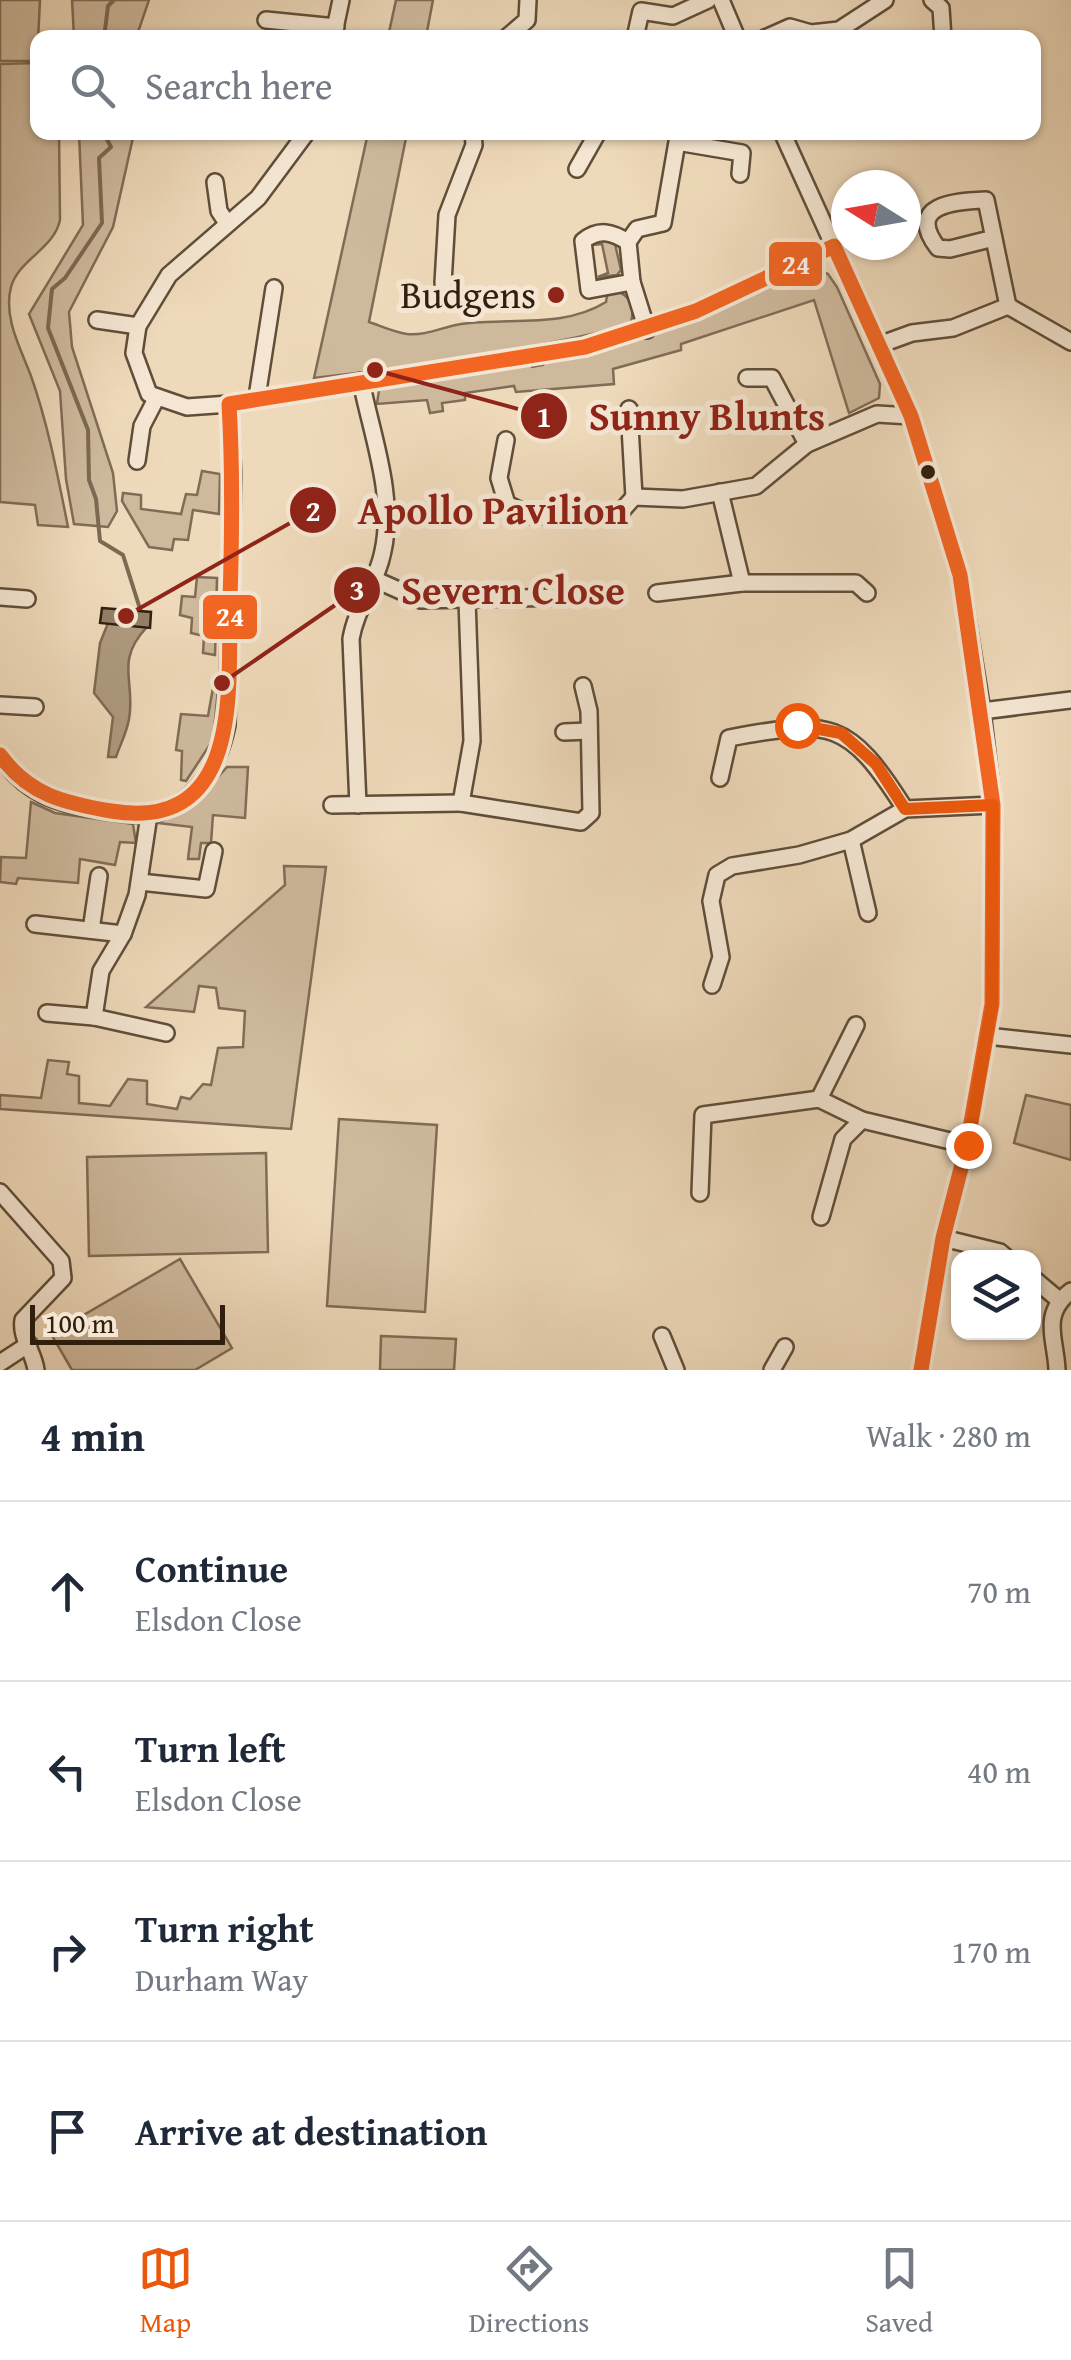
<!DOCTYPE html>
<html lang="en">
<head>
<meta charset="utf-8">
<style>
  :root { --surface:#fff; --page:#f2f2f3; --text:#1f2937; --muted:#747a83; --line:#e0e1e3; --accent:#ea580c }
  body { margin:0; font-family:"Gentium Book Plus",serif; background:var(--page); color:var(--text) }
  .controls { position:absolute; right:30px; bottom:30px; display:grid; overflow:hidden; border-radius:20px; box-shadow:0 2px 8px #0004 }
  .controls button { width:90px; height:90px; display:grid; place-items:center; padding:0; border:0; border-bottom:2px solid var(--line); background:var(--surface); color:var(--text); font:50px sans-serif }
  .compass { position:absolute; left:831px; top:170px; width:90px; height:90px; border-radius:50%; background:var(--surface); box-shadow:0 2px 8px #0004; rotate:281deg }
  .scale { position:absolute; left:30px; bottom:25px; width:195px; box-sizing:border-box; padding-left:10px; border:5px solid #311f0e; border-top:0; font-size:28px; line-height:35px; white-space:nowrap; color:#311f0e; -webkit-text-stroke:8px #f4e6d2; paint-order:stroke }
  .stop { position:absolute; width:30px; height:30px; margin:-22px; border:8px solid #ea580c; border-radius:50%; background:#fff }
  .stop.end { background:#ea580c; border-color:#fff; box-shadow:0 2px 10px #0008 }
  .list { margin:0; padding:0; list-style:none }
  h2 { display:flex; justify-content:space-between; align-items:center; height:130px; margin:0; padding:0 40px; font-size:42px }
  h2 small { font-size:32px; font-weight:400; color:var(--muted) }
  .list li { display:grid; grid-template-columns:65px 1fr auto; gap:30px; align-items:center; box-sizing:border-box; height:180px; padding:0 40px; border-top:2px solid var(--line) }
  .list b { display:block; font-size:38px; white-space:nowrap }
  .list p { margin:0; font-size:32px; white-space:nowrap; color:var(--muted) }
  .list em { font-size:32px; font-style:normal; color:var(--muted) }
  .icon { flex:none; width:55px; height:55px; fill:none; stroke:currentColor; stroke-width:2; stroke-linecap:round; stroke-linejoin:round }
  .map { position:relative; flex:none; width:1071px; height:1370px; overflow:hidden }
  .search { position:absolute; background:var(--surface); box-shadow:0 2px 8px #0004; left:30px; right:30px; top:30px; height:110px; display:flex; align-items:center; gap:25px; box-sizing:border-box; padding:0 35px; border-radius:20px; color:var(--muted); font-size:38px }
  .sheet { height:850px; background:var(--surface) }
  nav { display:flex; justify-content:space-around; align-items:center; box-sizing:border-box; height:140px; border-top:2px solid var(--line); background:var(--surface); font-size:28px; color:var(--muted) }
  nav a { display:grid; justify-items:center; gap:5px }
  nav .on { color:var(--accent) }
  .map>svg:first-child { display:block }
  .green { fill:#ceb99d; stroke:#806c56; stroke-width:2.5 }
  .water { fill:#ae9a80; stroke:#7c6952; stroke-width:2.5 }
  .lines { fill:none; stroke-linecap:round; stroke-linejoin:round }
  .stream { stroke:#7c6952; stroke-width:4 }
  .building { fill:#938067; stroke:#311f0e; stroke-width:2.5 }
  .minor-casing { stroke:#604e39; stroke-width:20 }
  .minor { stroke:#f4e6d2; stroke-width:15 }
  .bus-1-casing { stroke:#f4e6d2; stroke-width:22 }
  .bus-1 { stroke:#f26522; stroke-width:15 }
  .route { stroke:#ea580c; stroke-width:12 }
  .poi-dot { fill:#8f2418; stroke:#f4e6d2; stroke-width:4 }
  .bus-dot { fill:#311f0e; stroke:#f4e6d2; stroke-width:4 }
  .labels { text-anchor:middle; stroke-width:10; stroke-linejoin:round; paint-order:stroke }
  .poi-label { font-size:38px; fill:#311f0e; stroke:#f4e6d2; text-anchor:end }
  .leader { fill:none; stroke:#8f2418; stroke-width:4 }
  .callout-dot { fill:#8f2418; stroke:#f4e6d2; stroke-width:4 }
  .mark-label { font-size:30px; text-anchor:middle; font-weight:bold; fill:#fff }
  .callout-label { font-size:40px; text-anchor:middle; font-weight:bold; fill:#8f2418; stroke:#f4e6d2; stroke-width:10; stroke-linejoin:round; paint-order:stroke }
  .line-badge { stroke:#f4e6d2; stroke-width:4 }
  .badge-label { font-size:28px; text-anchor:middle; font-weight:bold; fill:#fff }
</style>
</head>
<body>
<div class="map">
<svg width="1071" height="1370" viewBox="0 0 1071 1370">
  <rect width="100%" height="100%" fill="#eed9ba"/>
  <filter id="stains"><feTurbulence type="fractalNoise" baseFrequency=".002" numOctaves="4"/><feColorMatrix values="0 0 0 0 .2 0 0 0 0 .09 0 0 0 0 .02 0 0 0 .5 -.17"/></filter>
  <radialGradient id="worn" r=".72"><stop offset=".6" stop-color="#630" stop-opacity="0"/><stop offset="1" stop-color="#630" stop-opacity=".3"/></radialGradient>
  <!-- green -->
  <g class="green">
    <polygon points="0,0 40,0 37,61 0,61"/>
    <polygon points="72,0 149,0 136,38 74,37"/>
    <polygon points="396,0 433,0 426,37 388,37"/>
    <path d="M37,63L38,132L59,133L60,220C54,249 19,259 11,287C3,318 21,349 31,376C48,424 58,477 68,527L38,525L35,505L0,502V64Z"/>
    <polygon points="79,133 134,133 113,227 69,312 72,347 113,473 117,511 108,527 74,524 66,479 60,391 29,314 83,225"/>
    <path d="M368,133H407L369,322C381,326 394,332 407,334C426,336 442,327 461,324C509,317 562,329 606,302L608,289C629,292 637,305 630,325C526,351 420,366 314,378Z"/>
    <polygon points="610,237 615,244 621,270 617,275 598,277 608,273 602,244 593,245 592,243"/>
    <polygon points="811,266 828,274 837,287 880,384 879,398 849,413 814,300 681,344 681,350 613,369 614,384 516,392 514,386 465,393 465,400 442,403 443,411 430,413 427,400 377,404 379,390 392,384 529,363 532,367 543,365 545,360 640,339 727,304 800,268"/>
    <polygon points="202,471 220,474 219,514 193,510 188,540 174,539 172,550 149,547 122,501 123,493 141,495 141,509 181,514 186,494 197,495"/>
    <polygon points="197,577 217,578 215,655 203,653 204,636 191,633 192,618 180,615 182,596 195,597"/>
    <polygon points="213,688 218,689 213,740 186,781 181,780 182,751 176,750 181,714 208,716"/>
    <path d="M227,767H248L245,818L213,815L211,843H201L199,859H188L192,827L158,823C187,808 206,791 227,767Z"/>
    <polygon points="31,802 55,813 133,824 136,843 120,842 115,865 80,859 78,883 18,878 16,884 0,882 1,857 26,858"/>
    <polygon points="284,866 326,867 291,1129 0,1109 0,1095 41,1098 48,1060 69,1062 67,1074 79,1076 79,1103 110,1106 128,1079 147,1081 147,1104 177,1109 181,1097 190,1099 203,1084 211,1085 218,1048 243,1047 245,1011 219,1008 216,988 199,986 194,1012 146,1007 285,885"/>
    <polygon points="1026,1095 1071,1105 1071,1160 1014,1143"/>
    <polygon points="339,1119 437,1125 425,1312 327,1306"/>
    <polygon points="266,1153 268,1252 89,1256 87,1157"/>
    <polygon points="180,1259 232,1348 195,1370 72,1370 51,1334"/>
    <polygon points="381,1336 456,1339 454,1370 380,1370"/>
  </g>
  <!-- water -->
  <path class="water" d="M108,623L147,627C114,662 136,681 129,719C127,732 120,745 116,757H108L113,717L94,693L100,643Z"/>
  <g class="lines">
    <!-- stream -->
    <g class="stream">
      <polyline points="104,38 108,6 114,0"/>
      <polyline points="103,132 111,147 99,158 102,223 65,278 52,289 48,328 88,430 89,480 96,499 100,541 123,555 141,612"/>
    </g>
  </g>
  <!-- building -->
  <polygon class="building" points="102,608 151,612 150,628 100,623"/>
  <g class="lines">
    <!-- minor casing -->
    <g class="minor-casing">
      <g id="minor">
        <polyline points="721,0 737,38"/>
        <polyline points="932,0 941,8 943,38"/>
        <polyline points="266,20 336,27"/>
        <polyline points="333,38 341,0"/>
        <polyline points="506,38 527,20 528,0"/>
        <polyline points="635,38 641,11 673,16 708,0"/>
        <polyline points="765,38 790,27 811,33 839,30 885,0"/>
        <polyline points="307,132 258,198 169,275 138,326 134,353 149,394 187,407 229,404 585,347 696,311 834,246"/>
        <polyline points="782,132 911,416 960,575 982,711 993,805 992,1004 967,1145 943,1238 921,1370"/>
        <polyline points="577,169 598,132"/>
        <polyline points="215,182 219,211 227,223"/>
        <path d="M628,242C612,232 599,228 583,241L589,290L632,282"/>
        <polyline points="443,283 447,215 474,145 473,132"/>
        <polyline points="1008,306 1071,342"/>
        <polyline points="97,320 138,326"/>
        <polyline points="647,330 632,282 628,242 637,229 663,223 677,142 742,153 740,174"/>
        <path d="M879,345L912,333L953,328L1008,306L986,200C954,201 905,205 938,248L950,249L994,238"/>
        <polyline points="747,378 772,378 807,444"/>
        <polyline points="257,397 274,288"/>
        <polyline points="629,409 634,497"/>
        <polyline points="506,440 499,478 507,504 532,516 618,515 634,497 683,499 756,486 807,444 877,414 911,416"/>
        <polyline points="137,461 142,426 157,397"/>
        <polyline points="720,492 742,583"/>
        <polyline points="376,580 421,600 563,597"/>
        <polyline points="657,593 742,583 856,583 867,593"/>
        <polyline points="0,597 27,599"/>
        <polyline points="467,600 472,741 461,803 581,822 591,813 589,711 583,686"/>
        <polyline points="0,705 35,707"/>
        <polyline points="982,711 1071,700"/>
        <polyline points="564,732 589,731"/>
        <path d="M0,755C23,792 56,804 97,809C114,811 135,817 151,814C196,805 219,765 227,725L233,476L229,404"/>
        <path d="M720,778L729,738C831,719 848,719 905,809"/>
        <polyline points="332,805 461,803"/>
        <path d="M358,805L351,639C356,608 377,583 383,551C395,495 372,436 361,381"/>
        <polyline points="851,840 868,913"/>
        <polyline points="140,882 206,889 214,851"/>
        <polyline points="35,924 123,934"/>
        <polyline points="91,930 99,876"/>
        <polyline points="712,985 721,957 711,901 717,875 732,866 799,855 851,840 905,809 993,805"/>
        <polyline points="47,1013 94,1017 166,1033"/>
        <polyline points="94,1017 101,971 123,934 137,895 149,815"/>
        <polyline points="987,1036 1071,1045"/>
        <polyline points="819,1099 856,1025"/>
        <path d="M0,1192L61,1261L63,1278L23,1320C20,1337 34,1353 36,1370"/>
        <polyline points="700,1193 703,1115 819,1099 862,1120 967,1145"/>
        <polyline points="821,1217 843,1139 862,1120"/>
        <polyline points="943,1238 1000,1252 1007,1258"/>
        <polyline points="1034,1279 1059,1300"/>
        <polyline points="662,1336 676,1370"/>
        <polyline points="0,1363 29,1344"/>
        <polyline points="772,1370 785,1347"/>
        <path d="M1057,1370C1056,1339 1040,1315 1071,1291"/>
      </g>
    </g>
    <!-- minor -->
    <use href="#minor" class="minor"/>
    <!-- bus-1 casing -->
    <g class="bus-1-casing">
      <path id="bus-1" d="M0,755C29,795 64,803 111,811C244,833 228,688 230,601C232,535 233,470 229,404L585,347L696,311L834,246L911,416L960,575L993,805L992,1004L967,1145L943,1238L921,1370"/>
    </g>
    <!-- bus-1 -->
    <use href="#bus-1" class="bus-1"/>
  </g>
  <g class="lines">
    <!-- route -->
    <polyline class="route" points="797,725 841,733 876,764 905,809 993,805 992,1004 968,1145"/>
  </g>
  <!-- markers -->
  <circle class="poi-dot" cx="556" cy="295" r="10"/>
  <circle class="bus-dot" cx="928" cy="472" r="9"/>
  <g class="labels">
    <!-- poi labels -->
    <g class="poi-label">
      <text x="536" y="308">Budgens</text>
    </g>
  </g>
  <!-- callouts -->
  <path class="leader" d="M375 370L544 416M126 616L313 510M222 683L357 590"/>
  <g class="callout-dot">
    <circle cx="375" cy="370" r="10"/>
    <circle cx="126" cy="616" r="10"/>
    <circle cx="222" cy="683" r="10"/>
    <circle cx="544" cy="416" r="25"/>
    <circle cx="313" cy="510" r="25"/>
    <circle cx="357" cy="590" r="25"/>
  </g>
  <g class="mark-label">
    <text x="544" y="427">1</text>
    <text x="313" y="521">2</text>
    <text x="357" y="600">3</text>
  </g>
  <g class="callout-label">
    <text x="707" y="430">Sunny Blunts</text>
    <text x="493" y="524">Apollo Pavilion</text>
    <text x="513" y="604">Severn Close</text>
  </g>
  <g class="line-badge">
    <rect x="767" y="240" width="57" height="48" rx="10" fill="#f26522"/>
    <rect x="201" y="593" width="58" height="48" rx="10" fill="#f26522"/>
  </g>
  <g class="badge-label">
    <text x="796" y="274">24</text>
    <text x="230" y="626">24</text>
  </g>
  <rect width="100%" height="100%" filter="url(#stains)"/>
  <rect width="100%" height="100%" fill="url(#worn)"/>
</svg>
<div class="controls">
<button><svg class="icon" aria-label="layers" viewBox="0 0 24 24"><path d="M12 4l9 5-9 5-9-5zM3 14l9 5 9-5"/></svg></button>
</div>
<svg class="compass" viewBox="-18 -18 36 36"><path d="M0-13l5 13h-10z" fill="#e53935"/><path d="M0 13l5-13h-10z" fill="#747a83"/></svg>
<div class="scale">100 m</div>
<div class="stop" style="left:797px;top:725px"></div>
<div class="stop end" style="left:968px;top:1145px"></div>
<div class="search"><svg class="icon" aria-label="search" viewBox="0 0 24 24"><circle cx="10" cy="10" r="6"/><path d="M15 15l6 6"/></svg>Search here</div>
</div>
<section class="sheet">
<h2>4 min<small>Walk · 280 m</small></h2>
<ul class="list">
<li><svg class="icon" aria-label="ahead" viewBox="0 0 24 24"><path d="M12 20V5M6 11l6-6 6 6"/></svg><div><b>Continue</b><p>Elsdon Close</p></div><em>70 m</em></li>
<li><svg class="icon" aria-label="left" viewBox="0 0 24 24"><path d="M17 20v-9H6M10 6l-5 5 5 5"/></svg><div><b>Turn left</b><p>Elsdon Close</p></div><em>40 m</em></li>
<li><svg class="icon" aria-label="right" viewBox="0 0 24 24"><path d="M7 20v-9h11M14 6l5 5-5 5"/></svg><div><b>Turn right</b><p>Durham Way</p></div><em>170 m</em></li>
<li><svg class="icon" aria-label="arrive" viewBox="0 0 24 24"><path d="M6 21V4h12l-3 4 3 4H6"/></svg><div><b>Arrive at destination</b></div></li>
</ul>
</section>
<nav>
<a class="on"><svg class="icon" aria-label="map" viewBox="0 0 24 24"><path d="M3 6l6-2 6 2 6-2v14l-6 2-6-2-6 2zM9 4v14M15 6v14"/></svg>Map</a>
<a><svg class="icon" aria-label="directions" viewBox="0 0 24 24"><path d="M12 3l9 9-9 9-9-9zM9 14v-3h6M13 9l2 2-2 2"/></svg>Directions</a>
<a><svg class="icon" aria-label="saved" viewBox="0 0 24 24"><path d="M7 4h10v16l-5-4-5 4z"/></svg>Saved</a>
</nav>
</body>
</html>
